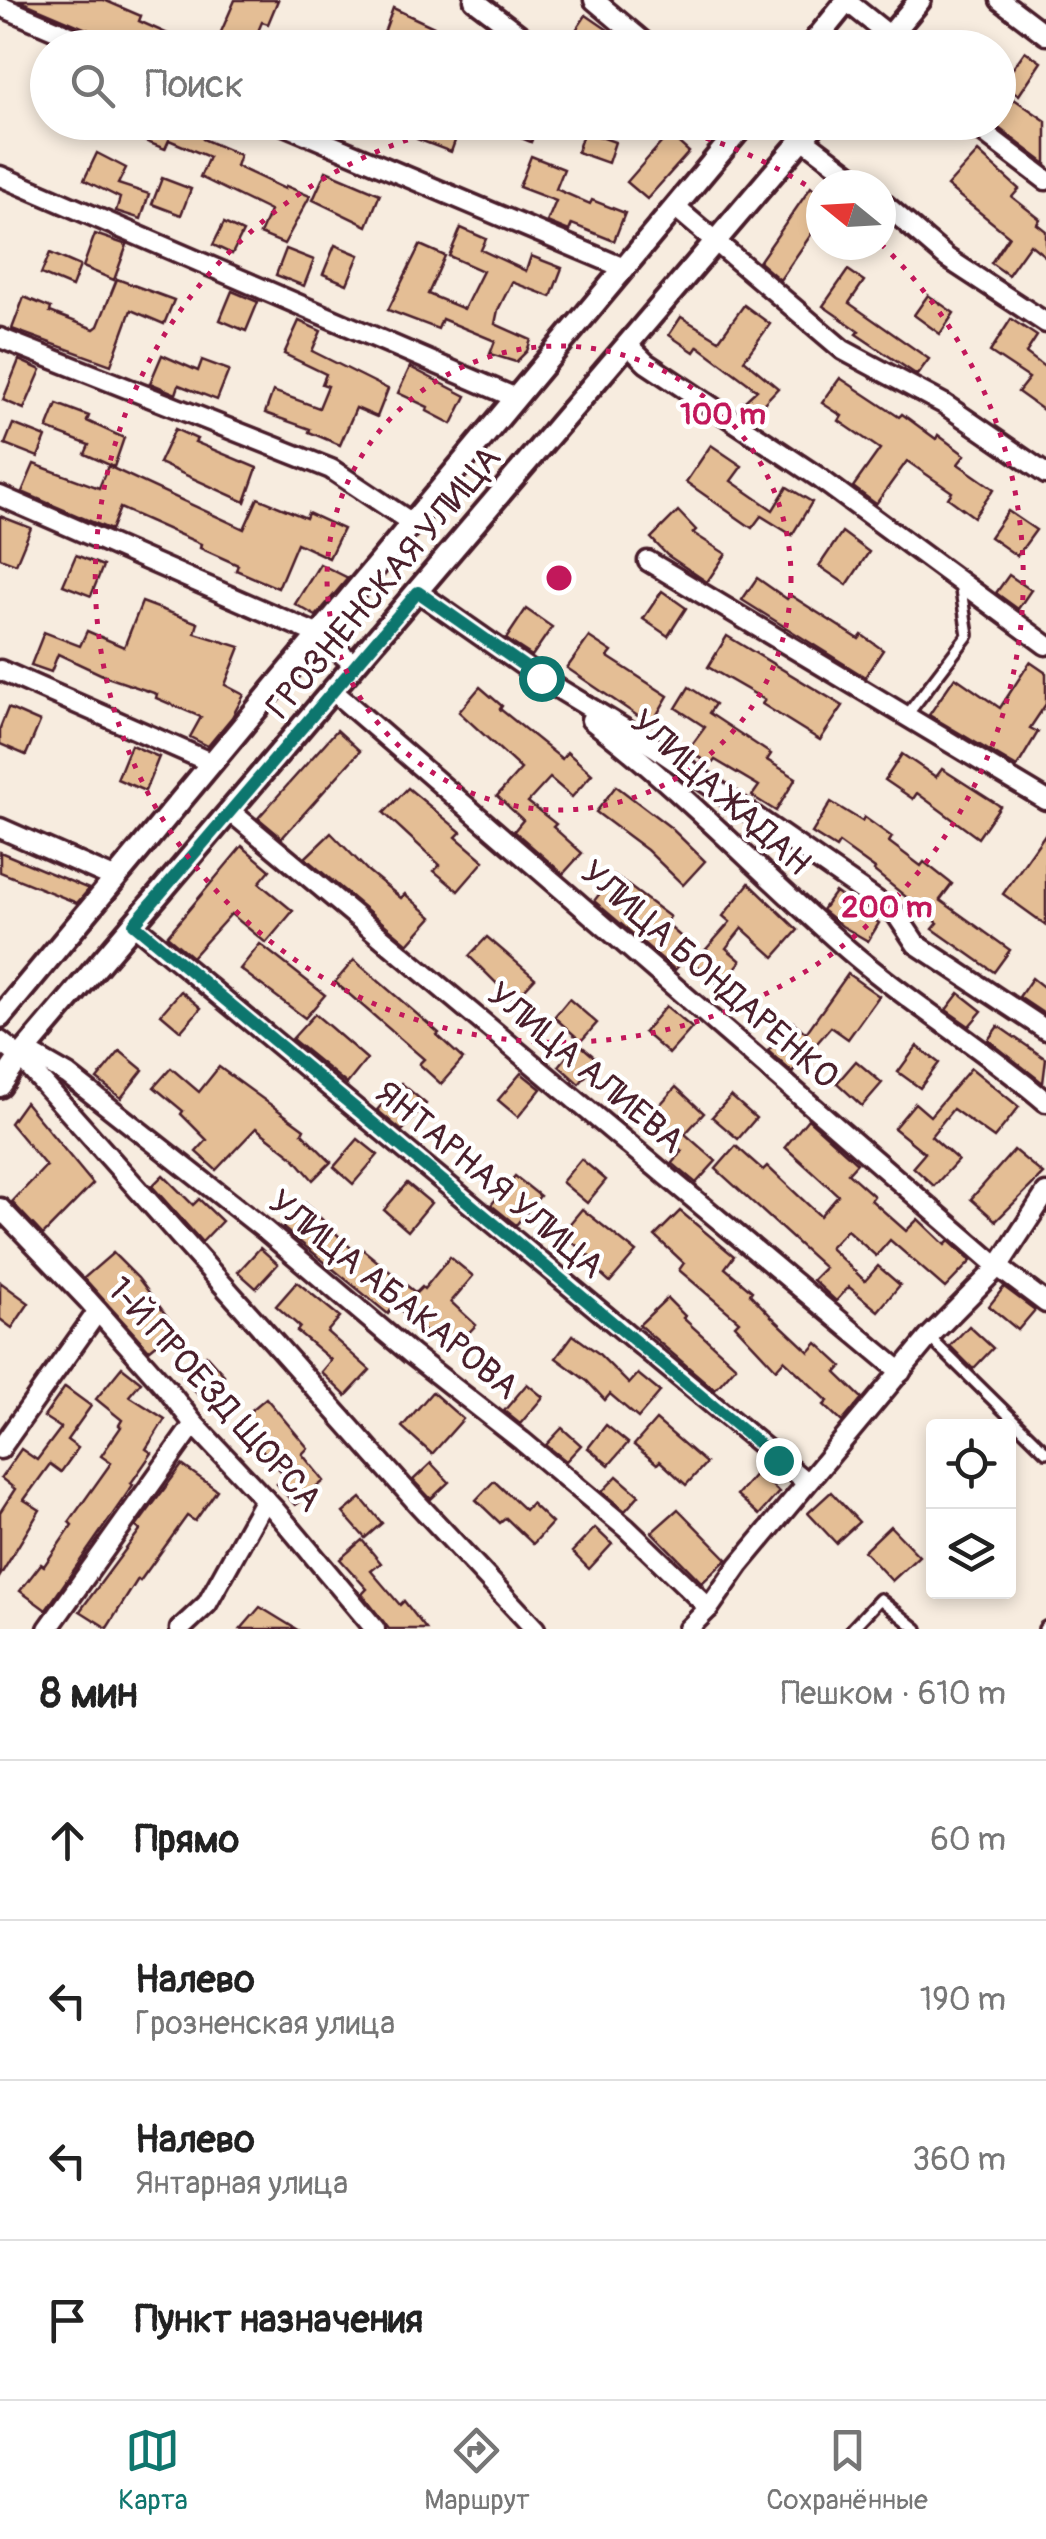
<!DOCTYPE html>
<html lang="ru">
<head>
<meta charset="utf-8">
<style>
  :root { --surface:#fff; --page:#f2f2f2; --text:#222; --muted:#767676; --line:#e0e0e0; --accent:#0f766e }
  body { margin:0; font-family:Pangolin,sans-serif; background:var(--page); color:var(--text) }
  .controls { position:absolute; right:30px; bottom:30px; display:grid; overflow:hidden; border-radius:10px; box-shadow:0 5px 15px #0003 }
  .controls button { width:90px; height:90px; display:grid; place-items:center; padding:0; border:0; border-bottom:2px solid var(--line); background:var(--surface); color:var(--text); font:50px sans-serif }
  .compass { position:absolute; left:806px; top:170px; width:90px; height:90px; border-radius:50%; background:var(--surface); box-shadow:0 5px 15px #0003; rotate:288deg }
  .stop { position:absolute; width:30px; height:30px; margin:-22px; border:8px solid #0f766e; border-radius:50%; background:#fff }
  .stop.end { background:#0f766e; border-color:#fff; box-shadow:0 2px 10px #0008 }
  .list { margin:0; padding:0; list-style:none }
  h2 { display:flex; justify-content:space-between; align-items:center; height:130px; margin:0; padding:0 40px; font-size:42px }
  h2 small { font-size:32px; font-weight:400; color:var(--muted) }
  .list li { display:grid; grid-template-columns:65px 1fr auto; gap:30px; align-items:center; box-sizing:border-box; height:160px; padding:0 40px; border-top:2px solid var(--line) }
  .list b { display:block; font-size:38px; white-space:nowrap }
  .list p { margin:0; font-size:32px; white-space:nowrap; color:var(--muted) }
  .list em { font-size:32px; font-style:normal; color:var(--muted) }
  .icon { flex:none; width:55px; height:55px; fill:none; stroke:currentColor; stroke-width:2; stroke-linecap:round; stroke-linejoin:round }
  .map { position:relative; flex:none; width:1046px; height:1629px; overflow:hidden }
  .search { position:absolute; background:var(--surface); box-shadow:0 5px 15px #0003; left:30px; right:30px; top:30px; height:110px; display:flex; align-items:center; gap:25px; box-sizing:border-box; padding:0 35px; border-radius:55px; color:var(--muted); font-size:38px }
  .sheet { height:770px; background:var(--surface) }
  nav { display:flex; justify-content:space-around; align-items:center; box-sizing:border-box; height:140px; border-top:2px solid var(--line); background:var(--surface); font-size:28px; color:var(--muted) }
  nav a { display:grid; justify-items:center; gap:5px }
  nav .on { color:var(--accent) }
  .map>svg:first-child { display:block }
  .building { fill:#e4be95; stroke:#4a1f2b; stroke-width:2.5 }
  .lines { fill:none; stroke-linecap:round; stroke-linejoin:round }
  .service-casing { stroke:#4a1f2b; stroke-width:16 }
  .minor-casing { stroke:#4a1f2b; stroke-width:25 }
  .tertiary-casing { stroke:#4a1f2b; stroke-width:28 }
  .service { stroke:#fff; stroke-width:9 }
  .minor { stroke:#fff; stroke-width:18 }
  .tertiary { stroke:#fff; stroke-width:20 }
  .route { stroke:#0f766e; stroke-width:12 }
  .ring { fill:none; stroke:#c2185b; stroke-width:5; stroke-dasharray:5 10 }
  .labels { text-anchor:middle; stroke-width:9; stroke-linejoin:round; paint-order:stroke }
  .street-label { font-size:35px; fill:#4a1f2b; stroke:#fff }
  .centre { fill:#c2185b; stroke:#fff; stroke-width:5 }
  .ring-label { font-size:30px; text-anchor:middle; font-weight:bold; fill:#c2185b; stroke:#fff; stroke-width:9; stroke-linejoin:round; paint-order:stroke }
</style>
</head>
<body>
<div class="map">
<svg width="1046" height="1629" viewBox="0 0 1046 1629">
  <rect width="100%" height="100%" fill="#f7ecdf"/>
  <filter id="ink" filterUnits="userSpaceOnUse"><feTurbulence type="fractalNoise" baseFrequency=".01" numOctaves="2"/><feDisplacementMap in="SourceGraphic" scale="20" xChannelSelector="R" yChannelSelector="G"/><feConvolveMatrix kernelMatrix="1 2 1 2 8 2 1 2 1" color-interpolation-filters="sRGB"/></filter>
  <g filter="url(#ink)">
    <!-- building -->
    <g class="building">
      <polygon points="18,0 104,0 141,16 139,21 199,48 131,48"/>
      <polygon points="235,0 278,0 268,24 262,22 251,48 214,48"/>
      <polygon points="393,8 451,35 446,48 397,48 381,41"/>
      <polygon points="586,15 608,30 596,48 564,48"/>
      <polygon points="1025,51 1041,62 1019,95 1002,84"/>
      <polygon points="1014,99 1046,121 1046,164 996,126"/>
      <polygon points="149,122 170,122 181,127 183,122 210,122 203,139 240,155 236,166 285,189 286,186 310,196 284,244 260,234 270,211 200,177 209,157 169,140 165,149 142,140"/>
      <polygon points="424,122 462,122 451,152 417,139"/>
      <polygon points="483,122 539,122 531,142"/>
      <polygon points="584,131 615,142 608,163 577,152"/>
      <polygon points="669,134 689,152 647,199 627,182"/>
      <polygon points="978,152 1019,189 1012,197 1040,219 1037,224 1046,231 1046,257 1030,244 1008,275 991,263 1009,236 947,186"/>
      <polygon points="97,153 126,168 118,184 149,194 141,219 116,211 120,198 84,180"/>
      <polygon points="531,156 564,169 556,189 590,204 592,200 625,213 614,241 572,224 569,231 547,222 556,201 519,187"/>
      <polygon points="326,171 380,194 367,226 313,200"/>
      <polygon points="162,178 191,189 181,215 152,204"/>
      <polygon points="811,187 821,194 821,220 780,280 759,262"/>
      <polygon points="224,223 243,232 232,254 213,245"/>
      <polygon points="461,228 486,239 481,250 526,271 531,256 562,268 551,297 512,282 498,310 495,324 531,340 527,351 516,362 490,354 495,341 442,319 438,329 388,310 420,245 445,256 428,294 464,309 483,271 449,256"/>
      <polygon points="95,234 127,245 114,280 83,267"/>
      <polygon points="335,245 359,255 347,284 323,274"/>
      <polygon points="286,249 314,260 304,286 276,275"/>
      <polygon points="50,253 80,266 72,287 41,274"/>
      <polygon points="848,270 864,281 849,303 929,359 917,375 856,334 859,331 823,306"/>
      <polygon points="117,279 174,300 164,324 131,310 111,365 12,329 24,297 51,308 50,312 94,329 98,326"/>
      <polygon points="232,291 258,302 246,331 220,320"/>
      <polygon points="928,295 954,313 940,334 914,315"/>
      <polygon points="744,305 770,324 744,360 778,388 751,417 737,408 757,390 698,346 694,352 669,335 681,317 719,340"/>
      <polygon points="1011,319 1037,336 1026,353 1046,368 1046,412 1018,392 1029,378 990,352"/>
      <polygon points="299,321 321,331 312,351 388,389 377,417 356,408 340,445 309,432 310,429 265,413 273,391 319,408 328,386 322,384 326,374 284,354"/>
      <polygon points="162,355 198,371 202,360 229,370 217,400 179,385 176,394 150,383"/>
      <polygon points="19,360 41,370 24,409 3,400"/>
      <polygon points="410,367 466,396 452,424 427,411 428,407 398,393"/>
      <polygon points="840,378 899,417 902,414 936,439 938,435 965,455 958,464 994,489 974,517 948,498 952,492 907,461 876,504 853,487 880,449 839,421 842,416 822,403"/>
      <polygon points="57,404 89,416 87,421 124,438 114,467 85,454 89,445 47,429"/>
      <polygon points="13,424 46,437 38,457 5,444"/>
      <polygon points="175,429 197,439 195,442 257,468 245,502 159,463"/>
      <polygon points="711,445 742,466 731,481 773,510 787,487 812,502 792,535 761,516 752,528 686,482"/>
      <polygon points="34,464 99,488 108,466 244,529 258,498 306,518 308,513 343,529 329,558 297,543 278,588 236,570 238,565 200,548 201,544 120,508 111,530 22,492"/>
      <polygon points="678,511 696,530 693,533 726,554 707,582 667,555 651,538"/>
      <polygon points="1008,511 1036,530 1017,556 990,537"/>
      <polygon points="0,516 31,528 16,564 0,558"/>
      <polygon points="842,532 869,552 847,585 819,566"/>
      <polygon points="76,555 103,566 91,596 63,585"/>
      <polygon points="320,564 348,578 316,616 295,604"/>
      <polygon points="1009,575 1031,590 1018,609 996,593"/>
      <polygon points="757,578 787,599 790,595 859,639 862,635 883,650 865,677 742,600"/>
      <polygon points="662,591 686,608 668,636 643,619"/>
      <polygon points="142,602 198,623 195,633 240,647 225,685 244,695 232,717 208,746 190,737 201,717 156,698 157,694 107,677 58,654 51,672 31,665 44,632 80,646 87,631 124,647"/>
      <polygon points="526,609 552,627 532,656 506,639"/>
      <polygon points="727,636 843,706 820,740 762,704 765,700 708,667"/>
      <polygon points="589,637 612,652 608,657 668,696 651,725 567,668"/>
      <polygon points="1030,662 1046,673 1046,704 1030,728 1038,732 1017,767 929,715 955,677 1000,708"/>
      <polygon points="480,687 502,706 500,709 562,759 567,752 592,774 572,797 550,778 528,802 556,824 553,827 582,853 563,874 514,831 523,820 497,796 521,769 459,712"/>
      <polygon points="689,687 715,704 709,713 771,754 767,760 796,778 776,811 752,796 759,786 715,760 711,765 688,750 705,727 676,708"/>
      <polygon points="8,708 40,722 26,755 0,744 0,728"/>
      <polygon points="337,730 360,751 282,838 258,818"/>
      <polygon points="131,745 159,757 145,791 117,779"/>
      <polygon points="902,754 936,777 942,769 1000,806 978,838 917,793 913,799 885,780"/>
      <polygon points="616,786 670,827 705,861 683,885 647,850 596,812"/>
      <polygon points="408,788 461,832 456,837 484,861 458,891 434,871 440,865 384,813"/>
      <polygon points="831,802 862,821 864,817 892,837 889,842 921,866 924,862 952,884 940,900 1010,950 994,972 933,929 938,923 874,871 875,869 839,843 836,848 812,833"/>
      <polygon points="331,833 368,871 401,898 405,894 432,917 408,944 305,858"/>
      <polygon points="1046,833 1046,925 1003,894"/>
      <polygon points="242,846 270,870 259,883 293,911 266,943 231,914 192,957 167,936"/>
      <polygon points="0,852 89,889 77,903 0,872"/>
      <polygon points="614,875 670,917 665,923 694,948 675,970 594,901"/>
      <polygon points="749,883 798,930 774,957 742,928 726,948 741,961 720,986 694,963 730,922 723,916"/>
      <polygon points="835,892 879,923 868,941 842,926 822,910"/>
      <polygon points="487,937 535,978 514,1001 469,956"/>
      <polygon points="260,944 325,995 305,1018 240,969"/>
      <polygon points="354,960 439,1033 437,1035 463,1059 441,1084 419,1064 424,1059 335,982"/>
      <polygon points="848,974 879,996 848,1039 831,1027 792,1072 768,1051 793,1022 806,1033"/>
      <polygon points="1032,978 1046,989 1046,1015 1019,997"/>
      <polygon points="181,991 201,1008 181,1031 161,1014"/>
      <polygon points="959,993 982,1011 969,1026 946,1010"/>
      <polygon points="569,999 597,1023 581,1041 554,1017"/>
      <polygon points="666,1006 692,1028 669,1054 644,1032"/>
      <polygon points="315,1014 367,1059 347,1084 292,1039"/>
      <polygon points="998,1026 1046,1059 1043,1083 988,1040"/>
      <polygon points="578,1043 599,1061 579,1084 559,1066"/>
      <polygon points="917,1046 939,1063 920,1088 898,1072"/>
      <polygon points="120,1051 143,1070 121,1098 97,1079"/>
      <polygon points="856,1061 882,1083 862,1106 837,1083"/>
      <polygon points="219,1067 304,1129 302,1133 331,1162 313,1180 293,1157 256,1128 216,1170 196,1152 207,1140 181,1114 183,1111 154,1087 171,1068 199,1092"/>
      <polygon points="971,1068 1019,1107 994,1138 953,1109 931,1136 958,1160 934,1186 913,1167 925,1153 894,1128 915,1103 930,1116"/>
      <polygon points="521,1073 541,1089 518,1117 498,1100"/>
      <polygon points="401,1083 426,1104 402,1131 377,1110"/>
      <polygon points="676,1087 704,1113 685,1134 716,1161 696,1183 672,1163 682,1151 647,1119"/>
      <polygon points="731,1096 756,1118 738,1139 712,1117"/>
      <polygon points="25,1102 93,1184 43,1235 12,1202 46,1166 10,1123"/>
      <polygon points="808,1119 857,1163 848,1173 874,1196 871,1200 906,1231 918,1219 945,1245 949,1241 971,1261 945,1288 890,1240 876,1256 847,1230 830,1248 865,1281 878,1266 900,1285 878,1311 849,1287 836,1301 813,1280 825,1268 716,1169 736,1146 763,1170 767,1166 820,1216 838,1195 785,1147"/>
      <polygon points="358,1139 378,1155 353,1184 334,1167"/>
      <polygon points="1014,1150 1043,1174 996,1221 971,1199"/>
      <polygon points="581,1159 606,1180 587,1203 562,1182"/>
      <polygon points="163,1175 193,1205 199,1199 222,1221 202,1242 152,1186"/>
      <polygon points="515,1176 540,1196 516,1225 491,1205"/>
      <polygon points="407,1183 431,1203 408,1231 384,1210"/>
      <polygon points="305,1203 356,1253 361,1248 416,1293 422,1287 424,1289 450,1257 473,1276 451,1302 476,1325 455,1347 435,1328 428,1335 395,1305 388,1314 283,1228"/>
      <polygon points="582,1209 636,1252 610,1282 589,1263 592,1259 562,1233"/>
      <polygon points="680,1211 734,1256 725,1268 752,1291 750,1294 772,1317 809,1352 817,1343 842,1366 836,1373 862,1398 842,1422 824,1405 828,1401 784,1360 776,1369 735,1325 739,1321 679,1270 684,1263 655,1236"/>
      <polygon points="260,1248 278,1264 256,1288 238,1272"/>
      <polygon points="113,1253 138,1278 176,1328 149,1350 84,1278"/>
      <polygon points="0,1282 29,1303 12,1328 0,1319"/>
      <polygon points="297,1282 340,1317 327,1332 370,1370 346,1396 321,1372 331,1360 297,1331 300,1327 276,1306"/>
      <polygon points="1004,1287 1035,1310 1018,1330 989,1306"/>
      <polygon points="667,1298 685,1316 683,1318 736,1366 715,1390 639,1325"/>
      <polygon points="969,1326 993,1348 973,1369 950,1346"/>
      <polygon points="573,1335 598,1353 629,1384 638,1374 660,1392 638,1418 610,1394 605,1400 587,1381 556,1358"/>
      <polygon points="206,1355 224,1375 200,1397 182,1377"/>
      <polygon points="122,1367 141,1382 129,1396 165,1419 146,1449 152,1453 131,1483 133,1485 46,1610 20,1591 41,1564 44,1566 72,1525 69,1522 111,1463 101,1456 121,1427 119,1425 122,1420 96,1399"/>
      <polygon points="527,1384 543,1397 520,1424 504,1411"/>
      <polygon points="65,1387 91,1406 67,1440 78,1448 61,1472 50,1464 24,1500 40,1510 0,1576 0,1512 15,1489 1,1478 21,1449 37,1460 61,1428 44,1417"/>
      <polygon points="432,1392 463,1419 432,1454 402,1427"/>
      <polygon points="266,1398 308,1448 302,1454 324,1481 295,1505 277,1484 286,1477 257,1444 253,1447 234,1425"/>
      <polygon points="656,1420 706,1463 686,1485 660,1461 657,1464 634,1445"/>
      <polygon points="606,1425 628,1443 609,1465 588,1448"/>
      <polygon points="562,1428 581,1445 566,1461 546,1445"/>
      <polygon points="431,1463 449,1482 431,1499 413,1480"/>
      <polygon points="182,1465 217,1490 195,1521 187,1516 140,1581 138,1579 107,1628 80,1611 140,1530 136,1527"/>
      <polygon points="757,1472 779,1492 759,1515 737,1495"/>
      <polygon points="617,1476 639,1495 625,1511 602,1492"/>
      <polygon points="494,1481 525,1510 531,1503 552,1523 533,1544 506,1518 500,1523 476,1500"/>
      <polygon points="831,1492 859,1522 836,1543 808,1513"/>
      <polygon points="361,1498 382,1523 365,1538 343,1513"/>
      <polygon points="678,1509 727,1559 702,1583 652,1532"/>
      <polygon points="890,1526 919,1556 892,1581 864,1551"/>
      <polygon points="595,1528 612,1544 589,1569 572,1552"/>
      <polygon points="362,1540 381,1563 371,1571 400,1605 404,1601 426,1629 389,1629 362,1594 367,1589 340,1559"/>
      <polygon points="260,1607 296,1629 241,1629"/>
    </g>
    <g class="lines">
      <!-- service casing -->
      <g class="service-casing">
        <g id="service">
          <polyline points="907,715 968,635 960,584"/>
          <polyline points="929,1337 1046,1452"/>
          <polyline points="852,1629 880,1599 917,1629"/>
          <polyline points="1044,1629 1046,1627"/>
        </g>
      </g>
      <!-- minor casing -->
      <g class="minor-casing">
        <g id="minor">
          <polyline points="474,0 537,48"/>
          <polyline points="594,0 651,48"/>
          <polyline points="845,0 890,36"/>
          <polyline points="1000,0 1046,35"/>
          <polyline points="0,6 98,48"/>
          <polyline points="277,122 624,268"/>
          <polyline points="970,122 1046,180"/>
          <polyline points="803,139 864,185"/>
          <polyline points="0,176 516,398"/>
          <polyline points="881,201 947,258 1046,323"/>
          <polyline points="675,207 843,350 944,404 1046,474"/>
          <polyline points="0,338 331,469 412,523"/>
          <polyline points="628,345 646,363 818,477 1046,645"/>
          <polyline points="0,496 319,635 355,665"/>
          <polyline points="648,561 1046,800"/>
          <polyline points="418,592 541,678 656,748 896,914 916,944 1046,1030"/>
          <polyline points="0,670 212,763"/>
          <polyline points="333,691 998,1267 1046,1303"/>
          <path d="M591,720C683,790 760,873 847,949C910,1004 983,1047 1046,1102"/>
          <polyline points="230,811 901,1372"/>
          <polyline points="0,828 116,879"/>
          <polyline points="133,924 806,1482"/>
          <polyline points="0,1041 20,1057 419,1505 535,1629"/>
          <polyline points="20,1057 35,1056 68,1075 266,1231 411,1354 522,1441 626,1528 709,1608"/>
          <polyline points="0,1208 88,1300 166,1388 194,1424 275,1510 375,1629"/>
          <polyline points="0,1449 98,1311"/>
          <polyline points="48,1629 194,1424"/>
          <polyline points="180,1629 207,1604 265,1499"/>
          <polyline points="688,1629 709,1608 739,1565 929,1337 998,1267 1046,1193"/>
        </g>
      </g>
      <!-- tertiary casing -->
      <g class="tertiary-casing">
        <g id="tertiary">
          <polyline points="809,48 848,0"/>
          <polyline points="880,48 920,0"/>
          <polyline points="0,1017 746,122"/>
          <polyline points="0,1086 20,1057 817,122"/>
        </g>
      </g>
      <!-- service -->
      <use href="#service" class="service"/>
      <!-- minor -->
      <use href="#minor" class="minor"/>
      <!-- tertiary -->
      <use href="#tertiary" class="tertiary"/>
    </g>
  </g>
  <g class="lines" filter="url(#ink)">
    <!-- route -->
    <polyline class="route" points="541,678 418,592 134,924 778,1460"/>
  </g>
  <!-- distance rings -->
  <g class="ring">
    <circle cx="559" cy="578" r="232"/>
    <path d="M648 123A464 464 0 0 1 818 193M881 244A464 464 0 1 1 470 123"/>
  </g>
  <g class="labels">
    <!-- street labels -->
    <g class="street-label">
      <text transform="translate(383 582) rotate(-50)" y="12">ГРОЗНЕНСКАЯ УЛИЦА</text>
      <text transform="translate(721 792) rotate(42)" y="12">УЛИЦА ЖАДАН</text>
      <text transform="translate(710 974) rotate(41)" y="12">УЛИЦА БОНДАРЕНКО</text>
      <text transform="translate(586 1067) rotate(40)" y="12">УЛИЦА АЛИЕВА</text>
      <text transform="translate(490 1179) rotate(40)" y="12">ЯНТАРНАЯ УЛИЦА</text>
      <text transform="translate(394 1294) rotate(39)" y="12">УЛИЦА АБАКАРОВА</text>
      <text transform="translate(215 1394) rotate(48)" y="12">1-Й ПРОЕЗД ЩОРСА</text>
    </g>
  </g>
  <circle cx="559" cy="578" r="15" class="centre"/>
  <g class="ring-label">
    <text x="723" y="424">100 m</text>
    <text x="887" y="917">200 m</text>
  </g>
</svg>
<div class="controls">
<button><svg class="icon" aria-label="locate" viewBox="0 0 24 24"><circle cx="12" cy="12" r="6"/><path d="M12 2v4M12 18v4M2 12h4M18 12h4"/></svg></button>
<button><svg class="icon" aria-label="layers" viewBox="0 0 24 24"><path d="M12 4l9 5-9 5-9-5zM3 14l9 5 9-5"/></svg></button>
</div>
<svg class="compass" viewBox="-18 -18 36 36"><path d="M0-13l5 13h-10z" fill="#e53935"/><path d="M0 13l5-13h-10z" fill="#767676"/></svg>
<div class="stop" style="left:541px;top:678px"></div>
<div class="stop end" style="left:778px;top:1460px"></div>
<div class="search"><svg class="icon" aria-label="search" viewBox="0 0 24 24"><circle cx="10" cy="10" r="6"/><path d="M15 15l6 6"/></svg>Поиск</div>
</div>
<section class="sheet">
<h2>8 мин<small>Пешком · 610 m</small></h2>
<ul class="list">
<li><svg class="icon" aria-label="ahead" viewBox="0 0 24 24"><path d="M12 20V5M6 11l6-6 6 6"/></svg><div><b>Прямо</b></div><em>60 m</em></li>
<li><svg class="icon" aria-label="left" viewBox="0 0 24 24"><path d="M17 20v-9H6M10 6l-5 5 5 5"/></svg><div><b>Налево</b><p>Грозненская улица</p></div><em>190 m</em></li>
<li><svg class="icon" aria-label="left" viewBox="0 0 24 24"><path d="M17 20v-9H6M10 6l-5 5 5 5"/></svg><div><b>Налево</b><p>Янтарная улица</p></div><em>360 m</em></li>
<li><svg class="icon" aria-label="arrive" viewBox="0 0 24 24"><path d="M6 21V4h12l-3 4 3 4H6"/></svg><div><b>Пункт назначения</b></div></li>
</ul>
</section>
<nav>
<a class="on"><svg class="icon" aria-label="map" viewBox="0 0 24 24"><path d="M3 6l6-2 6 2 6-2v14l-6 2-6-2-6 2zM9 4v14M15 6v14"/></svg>Карта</a>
<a><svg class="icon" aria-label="directions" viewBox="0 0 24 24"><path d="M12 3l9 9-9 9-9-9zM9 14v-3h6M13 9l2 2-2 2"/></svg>Маршрут</a>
<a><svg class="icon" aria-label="saved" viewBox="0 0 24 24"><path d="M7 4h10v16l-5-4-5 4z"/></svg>Сохранённые</a>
</nav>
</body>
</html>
